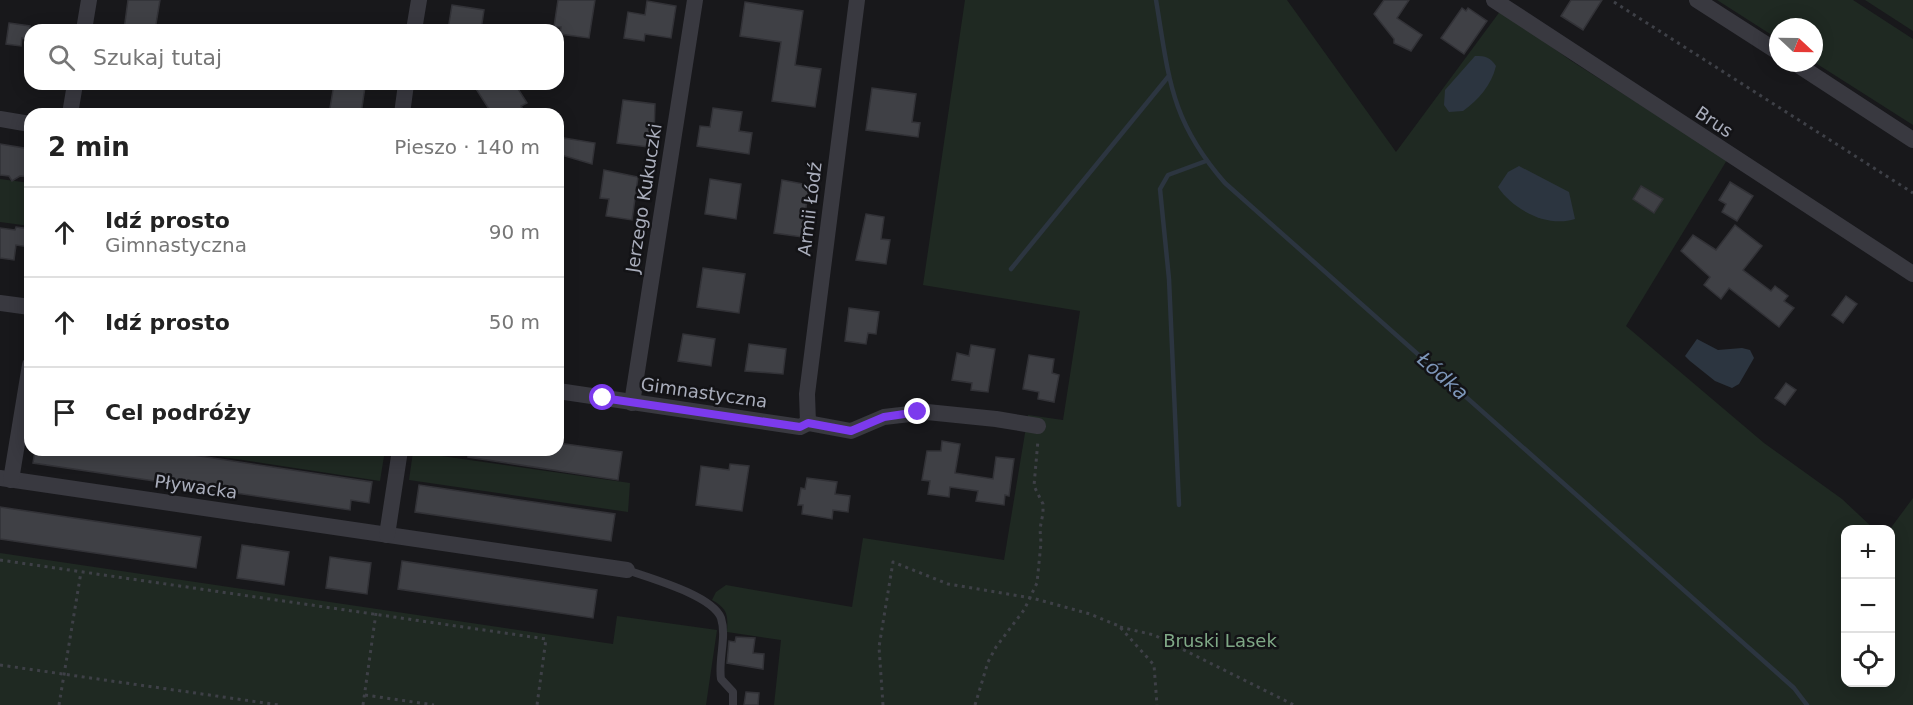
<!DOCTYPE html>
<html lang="pl">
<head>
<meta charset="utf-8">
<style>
  :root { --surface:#fff; --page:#f2f2f2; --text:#222; --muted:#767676; --line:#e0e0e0 }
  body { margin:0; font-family:"DejaVu Sans",sans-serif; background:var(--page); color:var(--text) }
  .controls { position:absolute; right:18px; bottom:18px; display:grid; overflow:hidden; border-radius:12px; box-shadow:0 3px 15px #0003 }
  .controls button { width:54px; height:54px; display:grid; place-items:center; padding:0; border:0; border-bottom:2px solid var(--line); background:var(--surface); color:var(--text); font:30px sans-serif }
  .compass { position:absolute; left:1769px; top:18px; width:54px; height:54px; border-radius:50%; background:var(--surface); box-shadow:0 3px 15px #0003; rotate:112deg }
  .stop { position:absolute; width:18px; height:18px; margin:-14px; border:4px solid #7c3aed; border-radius:50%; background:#fff }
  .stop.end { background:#7c3aed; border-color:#fff; box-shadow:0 2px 6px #0008 }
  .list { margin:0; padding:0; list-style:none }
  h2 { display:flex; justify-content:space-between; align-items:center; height:78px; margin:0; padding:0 24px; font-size:26px }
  h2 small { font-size:20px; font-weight:400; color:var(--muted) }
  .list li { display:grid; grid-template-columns:39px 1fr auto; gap:18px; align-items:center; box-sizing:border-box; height:90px; padding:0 24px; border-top:2px solid var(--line) }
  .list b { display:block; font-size:22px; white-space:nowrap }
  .list p { margin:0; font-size:20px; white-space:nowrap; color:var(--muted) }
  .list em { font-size:20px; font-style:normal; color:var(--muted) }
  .icon { flex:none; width:33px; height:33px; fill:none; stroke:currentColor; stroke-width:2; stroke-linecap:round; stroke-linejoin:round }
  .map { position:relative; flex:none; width:1913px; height:705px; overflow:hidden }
  .search { position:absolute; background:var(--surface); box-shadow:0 3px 15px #0003; left:24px; top:24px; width:540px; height:66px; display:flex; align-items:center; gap:15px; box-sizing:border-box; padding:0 21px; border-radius:18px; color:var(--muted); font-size:22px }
  .panel { position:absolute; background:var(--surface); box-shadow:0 3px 15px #0003; left:24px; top:108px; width:540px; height:348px; border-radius:18px }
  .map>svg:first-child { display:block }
  .green { fill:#1f2922 }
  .water { fill:#2c3540 }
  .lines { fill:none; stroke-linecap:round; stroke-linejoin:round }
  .stream { stroke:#2c3540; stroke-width:4.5 }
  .building { fill:#3f4045; stroke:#323237; stroke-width:1.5 }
  .path { stroke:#3e4047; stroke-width:3; stroke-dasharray:3 4.5; stroke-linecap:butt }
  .service { stroke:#393940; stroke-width:8 }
  .minor { stroke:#393940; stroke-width:16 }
  .route { stroke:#7c3aed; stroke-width:8 }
  .labels { text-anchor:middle; stroke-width:5; stroke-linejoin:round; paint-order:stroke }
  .street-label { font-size:18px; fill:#a9adbb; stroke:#131316 }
  .park-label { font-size:18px; fill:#7fa886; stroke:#131316 }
  .water-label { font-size:20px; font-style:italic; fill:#7d96b9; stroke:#131316 }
</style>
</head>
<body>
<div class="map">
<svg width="1913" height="705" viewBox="0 0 1913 705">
  <rect width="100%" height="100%" fill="#18181b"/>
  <!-- green -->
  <g class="green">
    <path d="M965,0H1287L1396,152L1501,10L1570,60L1727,160L1626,326L1764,443L1842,499L1874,529L1846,530V682H1890V529L1913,498V705H774L781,640L727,632C728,615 728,609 712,600L716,592L726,585L852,607L863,538L1004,560L1028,415L1063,420L1080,311L923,285Z"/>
    <polygon points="1717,0 1853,0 1913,39 1913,125 1814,62 1814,27 1778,27 1778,39"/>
    <polygon points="1865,0 1913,0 1913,31"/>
    <polygon points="0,179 30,183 30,226 0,222"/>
    <polygon points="177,450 385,450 380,481"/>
    <polygon points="413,452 630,483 628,512 409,480"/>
    <polygon points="0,553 613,644 617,616 717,630 706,705 0,705"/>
  </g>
  <!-- water -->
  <g class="water">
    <path d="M1475,56C1486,56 1490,57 1496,66C1491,86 1479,99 1463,111L1449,112L1444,105L1445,90Z"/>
    <path d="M1519,166L1569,192L1575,219C1548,228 1513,210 1498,187L1508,172Z"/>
    <polygon points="1697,339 1718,350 1742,348 1750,350 1754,358 1739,384 1732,388 1715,381 1690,361 1685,356"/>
  </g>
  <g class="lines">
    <!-- stream -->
    <g class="stream">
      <path d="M1156,0C1169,78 1170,120 1225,183L1794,688L1807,705"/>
      <polyline points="1011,269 1168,77"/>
      <polyline points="1179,505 1169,279 1160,189 1168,175 1206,161"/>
    </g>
  </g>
  <!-- building -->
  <g class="building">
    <polygon points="128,0 160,0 155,30 124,30"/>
    <polygon points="558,0 595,0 589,38 560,34 561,27 554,27"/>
    <polygon points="1384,0 1409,0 1397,18 1422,35 1411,51 1394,43 1394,39 1374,14"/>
    <polygon points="1571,0 1602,0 1583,30 1561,16"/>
    <polygon points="647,1 676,6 671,38 645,34 644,41 624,38 628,12 645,15"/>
    <polygon points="745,2 803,11 795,65 821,69 815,107 772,101 781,42 740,36"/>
    <polygon points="452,5 484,10 481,30 448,30"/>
    <polygon points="1462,8 1466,11 1468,8 1487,21 1464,54 1441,38"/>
    <polygon points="9,23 30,26 30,40 22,38 21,46 6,44"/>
    <polygon points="334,84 365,87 361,114 329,114"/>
    <polygon points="473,84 515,84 527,103 521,106 526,114 492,114"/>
    <polygon points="872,88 916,94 912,122 920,123 918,137 866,130"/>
    <polygon points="623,100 655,104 654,136 650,135 648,147 617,143"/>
    <polygon points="713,108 742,112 739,131 752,133 749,154 697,146 700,126 710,127"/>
    <polygon points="558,137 595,143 592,164 558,154"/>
    <polygon points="0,144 30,149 30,177 20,176 12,181 9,176 0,175"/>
    <polygon points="604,170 638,177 632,220 606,216 609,199 600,198"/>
    <polygon points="710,179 741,184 736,219 705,214"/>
    <polygon points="782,180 809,185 802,237 774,233"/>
    <polygon points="1730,182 1753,196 1737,221 1722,212 1726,204 1719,200"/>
    <polygon points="1641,186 1663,199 1654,213 1633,199"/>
    <polygon points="866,214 884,217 881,239 890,240 886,264 856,260"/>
    <polygon points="1735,225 1762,246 1743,270 1771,291 1775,286 1788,296 1784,301 1794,308 1779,327 1729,288 1721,299 1704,285 1710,277 1681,251 1693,235 1716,250"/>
    <polygon points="16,227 30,229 29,247 16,245 14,260 0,258 0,228 15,230"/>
    <polygon points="703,268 745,274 739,313 697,307"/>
    <polygon points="1846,296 1857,304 1843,323 1832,315"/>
    <polygon points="849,308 879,312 876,334 868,333 866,344 845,341"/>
    <polygon points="683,334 715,339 711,366 678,361"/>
    <polygon points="749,344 786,349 783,374 745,371"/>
    <polygon points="971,345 995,349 988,392 971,390 972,383 952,380 957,353 969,356"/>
    <polygon points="1029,355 1054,359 1052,373 1059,375 1054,402 1038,399 1039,392 1023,389"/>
    <polygon points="1786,383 1796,390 1785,405 1775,398"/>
    <polygon points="942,441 960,444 955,473 993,479 996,457 1014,459 1009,496 1005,495 1004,505 976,501 978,491 950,487 949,497 928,494 930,481 922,480 927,451 941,451"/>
    <polygon points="558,443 622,452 618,480 468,457 468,450 558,450"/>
    <polygon points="35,450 160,450 372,482 369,503 351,500 350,510 33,463"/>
    <polygon points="730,464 749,466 742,511 696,505 701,466 729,470"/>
    <polygon points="807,478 837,482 835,494 850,496 848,512 833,510 832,519 802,514 803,505 798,505 801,488 805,489"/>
    <polygon points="419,485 615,514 611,541 415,512"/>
    <polygon points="0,507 201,537 196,568 0,539"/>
    <polygon points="242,545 289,552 284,585 237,578"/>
    <polygon points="330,557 371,563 367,594 326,588"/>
    <polygon points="402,561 597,590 593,618 398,589"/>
    <polygon points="736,637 755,638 753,653 764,654 763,669 727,663 729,641 735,642"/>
    <polygon points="746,692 759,693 758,705 744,705"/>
  </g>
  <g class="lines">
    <!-- path -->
    <g class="path">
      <polyline points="1614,2 1913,193"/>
      <polyline points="0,560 546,639 537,705"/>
      <polyline points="1120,627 1154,635 1294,705"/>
      <polyline points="0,665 279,705"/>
      <polyline points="365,695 434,705"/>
      <polyline points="59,705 81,572"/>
      <polyline points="363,705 376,613"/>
      <polyline points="883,705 879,647 893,562 948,584 1032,598 1090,614 1119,626 1154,665 1157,705"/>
      <polyline points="975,705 988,662 996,647 1024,610 1037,583 1041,543 1040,529 1043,513 1043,504 1034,486 1038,440"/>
    </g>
    <!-- service -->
    <path class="service" d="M627,570C649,578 712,595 721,618C727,637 718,660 721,679L733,692V705"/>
    <!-- minor -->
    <g class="minor">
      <polyline points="1494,0 1913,274"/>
      <polyline points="1697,0 1778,52"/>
      <polyline points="84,30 89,0"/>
      <polyline points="414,30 419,0"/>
      <polyline points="1795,63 1913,140"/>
      <polyline points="70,114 75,84"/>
      <polyline points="402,114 406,84"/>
      <polyline points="0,119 30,124"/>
      <polyline points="0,303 30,307"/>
      <polyline points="558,391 800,427 808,423"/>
      <polyline points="632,403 695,0"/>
      <polyline points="808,423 807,394 857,0"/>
      <polyline points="808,423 851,431 884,417 927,412 996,419 1038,426"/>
      <polyline points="0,478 627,570"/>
      <polyline points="11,480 30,365"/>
      <polyline points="387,535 400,450"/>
    </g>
  </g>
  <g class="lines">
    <!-- route -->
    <polyline class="route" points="603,398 800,427 808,423 851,431 884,417 918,412"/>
  </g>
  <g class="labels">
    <!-- street labels -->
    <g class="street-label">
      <text transform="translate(1714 122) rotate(34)" y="6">Brus</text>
      <text transform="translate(644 198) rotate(-81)" y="6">Jerzego Kukuczki</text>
      <text transform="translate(810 209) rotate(-83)" y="6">Armii Łódź</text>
      <text transform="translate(704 393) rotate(8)" y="6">Gimnastyczna</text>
      <text transform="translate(196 487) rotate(8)" y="6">Pływacka</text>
    </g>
    <!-- park labels -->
    <g class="park-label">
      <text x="1220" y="647">Bruski Lasek</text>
    </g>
    <!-- water labels -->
    <g class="water-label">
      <text transform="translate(1443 376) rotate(42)" y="7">Łódka</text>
    </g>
  </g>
</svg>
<div class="controls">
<button>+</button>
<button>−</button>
<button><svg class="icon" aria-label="locate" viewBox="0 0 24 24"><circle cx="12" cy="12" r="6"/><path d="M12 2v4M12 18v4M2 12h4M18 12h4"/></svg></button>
</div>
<svg class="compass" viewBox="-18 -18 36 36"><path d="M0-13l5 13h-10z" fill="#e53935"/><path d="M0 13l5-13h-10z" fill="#767676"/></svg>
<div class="stop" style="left:603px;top:398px"></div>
<div class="stop end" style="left:918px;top:412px"></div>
<div class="search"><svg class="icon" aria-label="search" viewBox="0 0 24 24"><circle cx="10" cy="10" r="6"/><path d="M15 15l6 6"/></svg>Szukaj tutaj</div>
<section class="panel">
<h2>2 min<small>Pieszo · 140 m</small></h2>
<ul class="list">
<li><svg class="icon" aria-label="ahead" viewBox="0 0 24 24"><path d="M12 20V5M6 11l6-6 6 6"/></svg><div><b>Idź prosto</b><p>Gimnastyczna</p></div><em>90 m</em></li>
<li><svg class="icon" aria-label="ahead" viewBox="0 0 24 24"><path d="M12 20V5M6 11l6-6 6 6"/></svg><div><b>Idź prosto</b></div><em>50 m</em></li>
<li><svg class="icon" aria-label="arrive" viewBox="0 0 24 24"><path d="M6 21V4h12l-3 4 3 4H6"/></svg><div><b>Cel podróży</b></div></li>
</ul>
</section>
</div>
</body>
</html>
